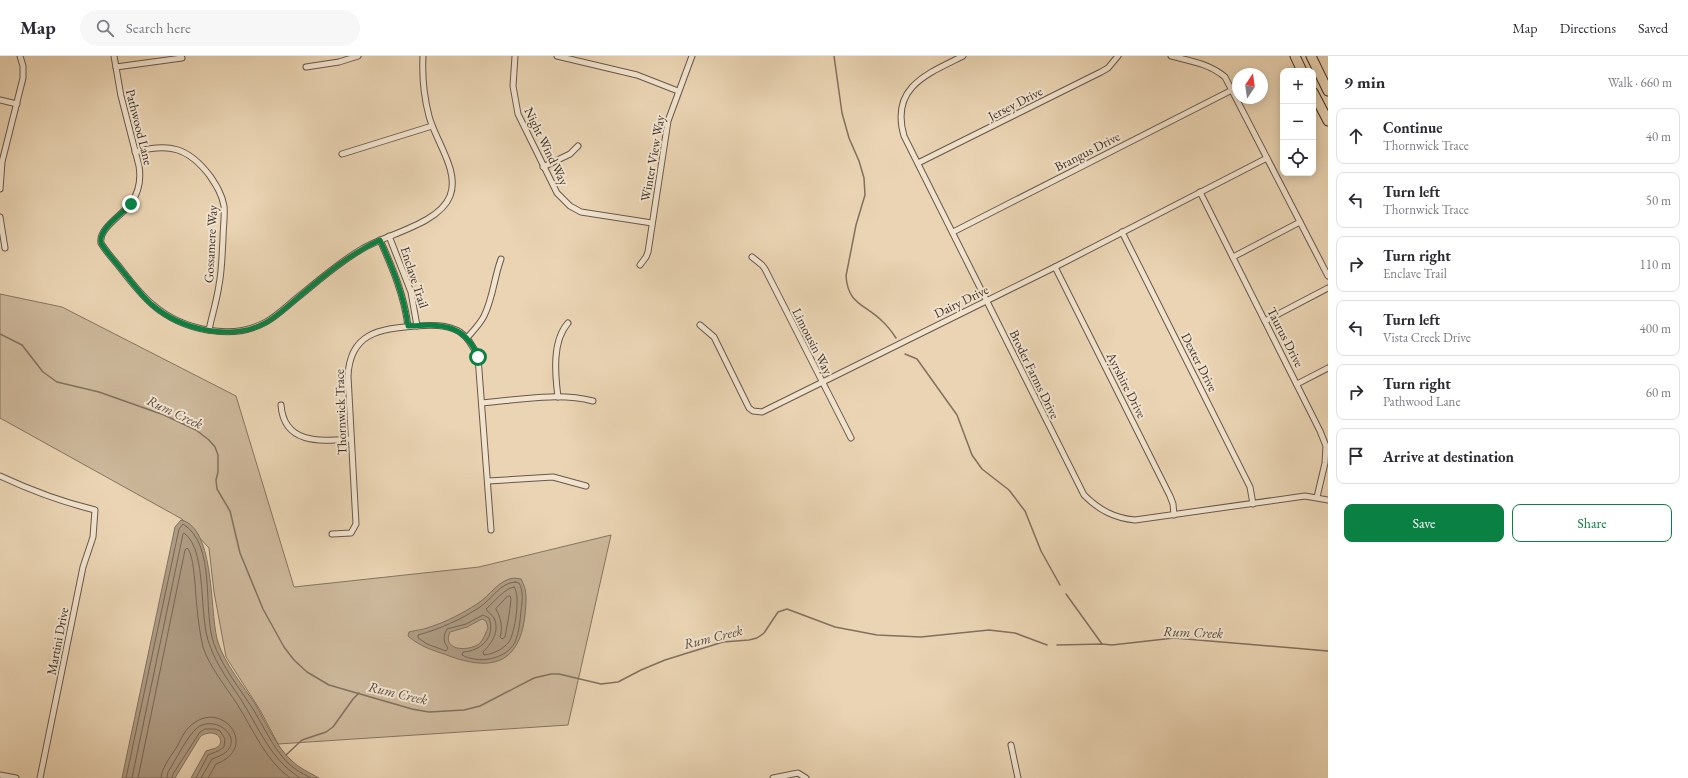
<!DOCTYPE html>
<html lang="en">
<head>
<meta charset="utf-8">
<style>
  :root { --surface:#fff; --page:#f7f7f7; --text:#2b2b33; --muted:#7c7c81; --line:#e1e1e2; --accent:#0b8043 }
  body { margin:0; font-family:"EB Garamond",serif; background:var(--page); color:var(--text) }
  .controls { position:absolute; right:12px; top:12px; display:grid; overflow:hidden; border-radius:8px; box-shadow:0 2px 10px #0003 }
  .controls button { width:36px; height:36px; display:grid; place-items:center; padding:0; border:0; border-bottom:1px solid var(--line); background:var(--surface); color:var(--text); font:20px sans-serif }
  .compass { position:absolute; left:1232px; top:12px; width:36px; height:36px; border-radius:50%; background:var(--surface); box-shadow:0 2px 10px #0003; rotate:13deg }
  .stop { position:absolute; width:12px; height:12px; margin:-9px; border:3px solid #0b8043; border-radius:50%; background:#fff }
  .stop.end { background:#0b8043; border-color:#fff; box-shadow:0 1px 4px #0008 }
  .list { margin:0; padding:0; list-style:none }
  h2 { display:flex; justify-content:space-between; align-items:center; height:52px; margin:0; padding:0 16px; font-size:17px }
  h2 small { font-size:13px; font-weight:400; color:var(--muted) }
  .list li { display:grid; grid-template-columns:26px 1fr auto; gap:12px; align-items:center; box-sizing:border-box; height:56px; margin:0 8px 8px; padding:0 8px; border:1px solid var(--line); border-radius:8px }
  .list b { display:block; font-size:15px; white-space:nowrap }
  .list p { margin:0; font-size:13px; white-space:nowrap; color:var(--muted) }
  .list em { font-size:13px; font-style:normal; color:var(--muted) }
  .actions { display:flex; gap:8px; padding:12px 16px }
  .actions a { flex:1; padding:9px 0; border:1px solid var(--accent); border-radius:8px; text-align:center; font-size:14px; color:var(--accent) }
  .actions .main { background:var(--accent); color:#fff }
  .icon { flex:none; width:22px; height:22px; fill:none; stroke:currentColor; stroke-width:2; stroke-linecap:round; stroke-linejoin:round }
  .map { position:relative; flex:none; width:1328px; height:722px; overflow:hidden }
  header { display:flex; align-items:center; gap:24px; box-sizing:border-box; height:56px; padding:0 20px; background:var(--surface); border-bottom:1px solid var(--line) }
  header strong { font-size:19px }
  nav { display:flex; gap:22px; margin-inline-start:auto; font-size:14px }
  .search { width:280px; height:36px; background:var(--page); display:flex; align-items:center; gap:10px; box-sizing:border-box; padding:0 14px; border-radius:22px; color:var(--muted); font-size:15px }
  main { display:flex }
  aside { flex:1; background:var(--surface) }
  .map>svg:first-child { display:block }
  .green { fill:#cdb89b; stroke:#857462 }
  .water { fill:#af9c84; stroke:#81705f; fill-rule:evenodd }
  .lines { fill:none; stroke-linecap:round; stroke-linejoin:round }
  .shore { stroke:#766656; stroke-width:1 }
  .stream { stroke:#81705f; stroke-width:1.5 }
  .street-casing { stroke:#68584b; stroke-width:7 }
  .highway-casing { stroke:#3d2f28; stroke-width:11 }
  .street { stroke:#f1e3ce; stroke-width:5 }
  .highway { stroke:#ead4b3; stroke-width:9 }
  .route { stroke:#0b8043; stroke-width:5 }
  .labels { text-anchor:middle; stroke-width:4; stroke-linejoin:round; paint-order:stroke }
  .street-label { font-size:13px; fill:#3d2f28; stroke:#f1e3ce }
  .water-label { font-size:14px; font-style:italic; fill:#5a4a3f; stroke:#f1e3ce }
</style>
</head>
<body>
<header>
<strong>Map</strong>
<div class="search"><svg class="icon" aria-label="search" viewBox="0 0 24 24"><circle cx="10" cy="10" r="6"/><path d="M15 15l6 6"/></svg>Search here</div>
<nav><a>Map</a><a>Directions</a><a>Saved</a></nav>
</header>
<main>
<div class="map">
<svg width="1328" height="722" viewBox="0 0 1328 722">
  <rect width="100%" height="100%" fill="#ead4b3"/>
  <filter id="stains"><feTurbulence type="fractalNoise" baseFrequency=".005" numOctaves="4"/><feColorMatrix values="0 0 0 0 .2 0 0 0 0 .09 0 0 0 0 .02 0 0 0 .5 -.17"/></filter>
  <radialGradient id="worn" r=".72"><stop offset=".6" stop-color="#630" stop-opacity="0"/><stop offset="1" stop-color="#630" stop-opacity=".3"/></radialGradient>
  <!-- green -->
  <polygon class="green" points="0,238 62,251 236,340 294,531 479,511 611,479 568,669 278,688 260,654 226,601 214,536 209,492 182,463 0,362"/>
  <!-- water -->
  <g class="water">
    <path d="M181,464C216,472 209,558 218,586C224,607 245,632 257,651C267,669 276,690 291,704C299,712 310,717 319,722H191L206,695L216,692L220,689C224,676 207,674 200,681L175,722H122L175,471Z"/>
    <path d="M514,522L521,523C528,535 526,546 525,559C519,612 487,615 444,598C431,594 418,589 408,580L409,576C416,574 423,574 430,571C446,566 463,557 477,548C491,539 498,524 514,522ZM482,563L486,565L488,572C486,576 484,582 481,586C472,596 441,596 450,576L467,571Z"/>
  </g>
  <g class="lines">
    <!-- shore -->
    <g class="shore">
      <path d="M515,526L519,527C524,536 522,546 521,555C520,565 519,577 515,586C506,604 478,608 462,599L463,596C481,595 496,581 489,562L483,559L466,568L447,573C443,580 443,586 448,592L446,595L427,588L418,582V579C440,573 462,563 480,551C492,543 500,527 515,526Z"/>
      <path d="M514,531C521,538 515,577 509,586C503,593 494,598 484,599L483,596C492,587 500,575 494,562C492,558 488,557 486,553C494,546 505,532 514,531Z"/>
      <path d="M508,540H510L511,543C510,556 507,570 505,581L502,583L500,581C503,571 501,563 496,553Z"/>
      <path d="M126,722L179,473L183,468C217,489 202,555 214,588C223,612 240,633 253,653C264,671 273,692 288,707C294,713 303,718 311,722"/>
      <path d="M132,722L183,478L184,477C208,494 198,562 210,590C217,610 231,628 242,645C255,666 268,695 286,711C290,715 296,719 300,722"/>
      <path d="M138,722L185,494L187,492C195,499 195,539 197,551C198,564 200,578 203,591C209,610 226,631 237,648C253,673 265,704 290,722"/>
      <path d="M161,722C162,710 172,699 178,689C182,681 186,672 194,667C224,645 259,692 216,708L208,722"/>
      <path d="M167,722L168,716C175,705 188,679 197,672C215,658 243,681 226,696C221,700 217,701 212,703L201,722"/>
      <polyline points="172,722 173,718 200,676 205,673 215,673 220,675 225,683 224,691 218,695 208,699 196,722"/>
    </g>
    <!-- stream -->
    <g class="stream">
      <path d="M834,0L842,57L849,82L859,105L864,122L865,139L856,169L846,220C848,249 865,248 882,265C888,270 892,276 896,282"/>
      <polyline points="0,278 22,289 43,316 57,326 99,336 164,359 196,374 209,384 215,391 218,399 218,416 216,424 217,433 230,455 240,497 263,553 284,591 294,604 307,616 329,629 412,653 429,656 464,654 480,650 534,622 551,618 559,618 601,628 618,626 641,614 665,604 723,586 749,584 757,582 764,577 778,556 787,553 835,571 877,579 921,581 989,574 1015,577 1047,589"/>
      <polyline points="905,298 917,303 957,359 972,399 982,413 1009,434 1025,455 1041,495 1060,529"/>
      <polyline points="1066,538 1102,588"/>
      <polyline points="1057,589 1102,588 1112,589 1174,582 1328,595"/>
      <polyline points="286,699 302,684 326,676 333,671 353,643 359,637"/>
    </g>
    <!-- street casing -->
    <g class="street-casing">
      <g id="street">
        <path d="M114,0L121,40L139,110C141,122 139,135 132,146C124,158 98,172 101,187C106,196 115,205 121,213C131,226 141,239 153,249C182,274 232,285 266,266C277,260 287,250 297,242C318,225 338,207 362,193C387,178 439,168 450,140C460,115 435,84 429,60C424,41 422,20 423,0"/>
        <polyline points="515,0 513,30 518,58 557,137 570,150 581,156 652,167"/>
        <polyline points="557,0 637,19 678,35"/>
        <path d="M963,0C927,18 890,31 904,80L1084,439C1099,454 1114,462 1135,464L1305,440L1328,444"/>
        <path d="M1171,0C1191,5 1210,8 1225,21L1328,220"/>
        <polyline points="116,11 182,2"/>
        <polyline points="306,11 339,6 358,0"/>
        <polyline points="0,44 17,48"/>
        <path d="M135,96C169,87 188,91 210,120C216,129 222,138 224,150C225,161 223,172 223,183C222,198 222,214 219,229C217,244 212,259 209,274"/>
        <polyline points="342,98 432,70"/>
        <polyline points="918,107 1101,16 1108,12 1118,0"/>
        <polyline points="543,111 570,98 578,90"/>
        <polyline points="0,133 2,106 23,22 23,10 20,0"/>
        <polyline points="1200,136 1320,375 1326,390 1325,407 1317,441"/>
        <polyline points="0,161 5,192"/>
        <polyline points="953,176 1232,34"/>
        <polyline points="1122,176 1250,431 1253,448"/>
        <polyline points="389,180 411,236 417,270"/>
        <path d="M380,184C393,213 404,239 408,270"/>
        <polyline points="752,201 762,209 765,213 851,382"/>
        <polyline points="1233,201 1300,166"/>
        <polyline points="640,209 646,201 648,196 668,65 692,0"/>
        <polyline points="1055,211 1170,440 1173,448 1174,459"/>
        <polyline points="1265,265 1328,232"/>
        <polyline points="700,269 714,281 749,352 753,355 762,356 1055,211 1267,102"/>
        <path d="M467,282C473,275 480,268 484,260C493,242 494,222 501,203"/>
        <polyline points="1297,328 1328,312"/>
        <path d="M558,341C555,318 552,285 568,267"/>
        <path d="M482,347C518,344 558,336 593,345"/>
        <path d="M281,349C284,389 321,385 351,383"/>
        <path d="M0,420C30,434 62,446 95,454L93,481L83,511L40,722"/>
        <polyline points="488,425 553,421 586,430"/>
        <path d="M332,478L351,477L356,468L348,320C350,277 379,273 415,270C430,269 447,268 460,276C469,282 474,292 478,301L491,474"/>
        <polyline points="1011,689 1018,722"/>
        <polyline points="0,719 16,722"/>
        <polyline points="773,722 798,717 806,722"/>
      </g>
    </g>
    <!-- highway casing -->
    <g class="highway-casing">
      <g id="highway">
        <polyline points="1295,0 1302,15"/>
        <polyline points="1311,0 1328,35"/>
        <polyline points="1313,36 1328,65"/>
      </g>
    </g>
    <!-- street -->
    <use href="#street" class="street"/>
    <!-- highway -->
    <use href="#highway" class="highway"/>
  </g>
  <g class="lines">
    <!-- route -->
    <path class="route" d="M131,148C122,158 98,173 101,187C106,196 115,205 121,213C131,225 140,238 151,248C181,274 232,286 267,266C279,259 290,248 301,239C326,218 350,198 380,184C393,213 404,239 408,270C440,268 465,267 478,301"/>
  </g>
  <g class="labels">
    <!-- street labels -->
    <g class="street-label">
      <text transform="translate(1015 47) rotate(-27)" y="5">Jersey Drive</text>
      <text transform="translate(140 71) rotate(76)" y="5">Pathwood Lane</text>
      <text transform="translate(547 90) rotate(64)" y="5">Night Wind Way</text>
      <text transform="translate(1087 95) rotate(-27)" y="5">Brangus Drive</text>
      <text transform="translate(652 102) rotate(-80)" y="5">Winter View Way</text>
      <text transform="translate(210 188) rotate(-87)" y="5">Gossamere Way</text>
      <text transform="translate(415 221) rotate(72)" y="5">Enclave Trail</text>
      <text transform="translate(961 245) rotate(-26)" y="5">Dairy Drive</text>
      <text transform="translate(1286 281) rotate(63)" y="5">Taurus Drive</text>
      <text transform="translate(813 285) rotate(63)" y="5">Limousin Way</text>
      <text transform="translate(1200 306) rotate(63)" y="5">Dexter Drive</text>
      <text transform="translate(1035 318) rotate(64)" y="5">Broder Farms Drive</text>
      <text transform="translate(1127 329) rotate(63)" y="5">Ayrshire Drive</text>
      <text transform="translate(340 356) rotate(-92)" y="5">Thornwick Trace</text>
      <text transform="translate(57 585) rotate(-79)" y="5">Martini Drive</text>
    </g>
    <!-- water labels -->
    <g class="water-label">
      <text transform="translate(175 356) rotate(25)" y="5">Rum Creek</text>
      <text transform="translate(1193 576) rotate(2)" y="5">Rum Creek</text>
      <text transform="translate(713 581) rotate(-14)" y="5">Rum Creek</text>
      <text transform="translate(398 637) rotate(13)" y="5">Rum Creek</text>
    </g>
  </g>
  <rect width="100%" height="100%" filter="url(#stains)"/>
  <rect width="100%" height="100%" fill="url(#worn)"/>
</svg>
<div class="controls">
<button>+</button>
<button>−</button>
<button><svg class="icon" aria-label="locate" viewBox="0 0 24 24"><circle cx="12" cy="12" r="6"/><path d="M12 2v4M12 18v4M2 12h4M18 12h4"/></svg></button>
</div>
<svg class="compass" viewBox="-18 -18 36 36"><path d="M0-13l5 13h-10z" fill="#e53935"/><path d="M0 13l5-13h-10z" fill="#7c7c81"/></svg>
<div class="stop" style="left:478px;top:301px"></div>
<div class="stop end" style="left:131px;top:148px"></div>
</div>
<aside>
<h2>9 min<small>Walk · 660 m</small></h2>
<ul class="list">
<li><svg class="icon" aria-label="ahead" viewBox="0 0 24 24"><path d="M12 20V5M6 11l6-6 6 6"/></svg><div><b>Continue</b><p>Thornwick Trace</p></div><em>40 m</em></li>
<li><svg class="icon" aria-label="left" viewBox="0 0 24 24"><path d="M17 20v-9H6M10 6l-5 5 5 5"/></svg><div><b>Turn left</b><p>Thornwick Trace</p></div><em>50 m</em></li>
<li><svg class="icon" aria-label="right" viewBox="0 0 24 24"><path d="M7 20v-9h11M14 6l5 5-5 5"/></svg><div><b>Turn right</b><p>Enclave Trail</p></div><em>110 m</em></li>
<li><svg class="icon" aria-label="left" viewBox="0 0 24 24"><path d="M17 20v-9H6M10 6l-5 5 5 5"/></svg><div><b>Turn left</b><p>Vista Creek Drive</p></div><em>400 m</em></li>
<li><svg class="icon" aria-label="right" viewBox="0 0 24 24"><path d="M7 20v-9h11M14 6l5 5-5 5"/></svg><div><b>Turn right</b><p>Pathwood Lane</p></div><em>60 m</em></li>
<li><svg class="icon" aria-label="arrive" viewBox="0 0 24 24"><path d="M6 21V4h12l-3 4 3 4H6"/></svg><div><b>Arrive at destination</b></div></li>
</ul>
<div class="actions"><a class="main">Save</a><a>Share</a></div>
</aside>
</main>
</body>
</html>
